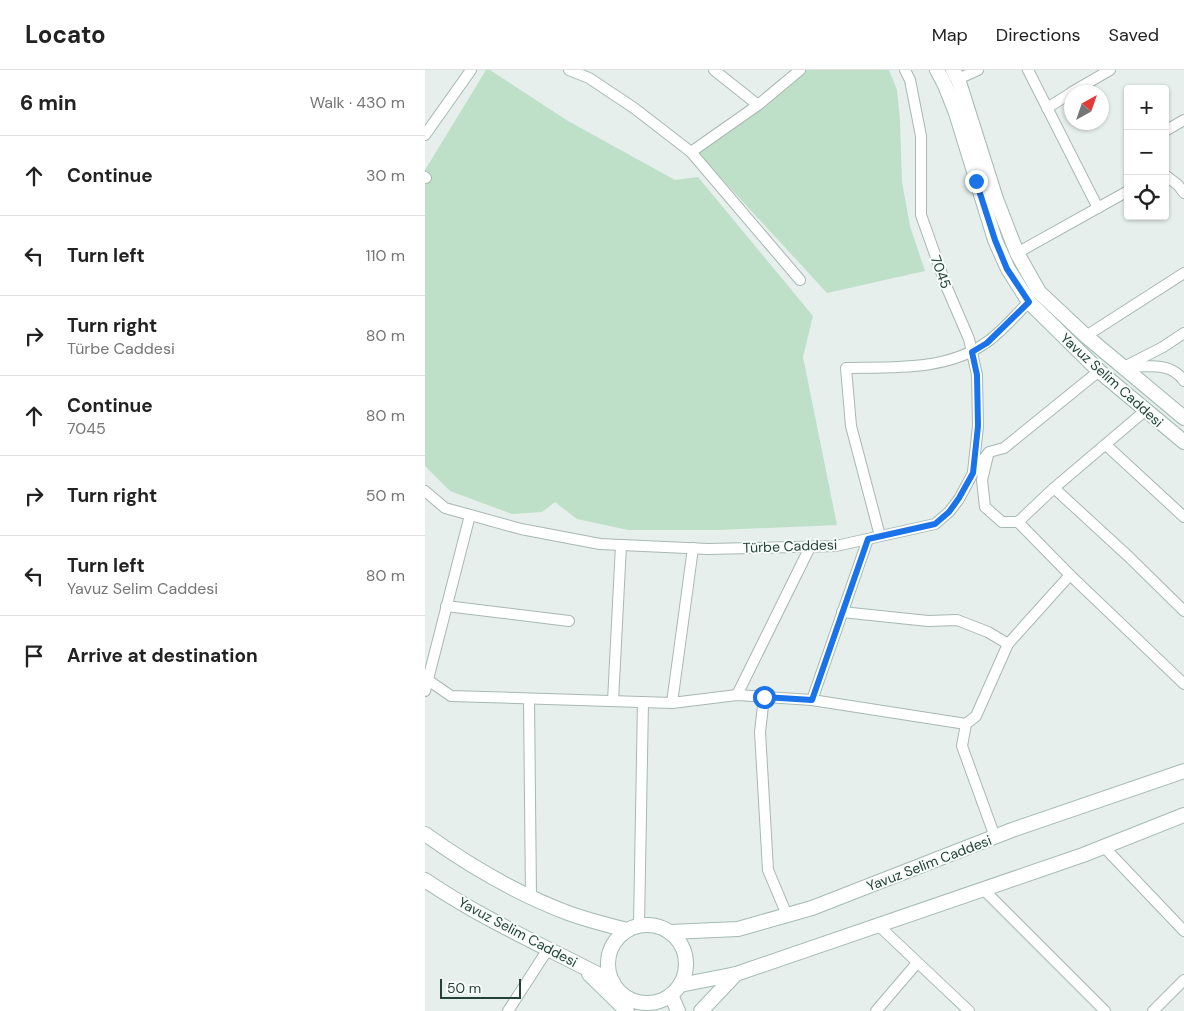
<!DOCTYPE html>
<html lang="en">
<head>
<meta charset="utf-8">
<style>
  :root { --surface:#fff; --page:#f2f2f2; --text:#222; --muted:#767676; --line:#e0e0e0 }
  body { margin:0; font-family:"DM Sans",sans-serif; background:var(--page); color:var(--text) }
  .controls { position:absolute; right:15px; top:15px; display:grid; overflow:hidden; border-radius:5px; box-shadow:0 1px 4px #0004 }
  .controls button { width:45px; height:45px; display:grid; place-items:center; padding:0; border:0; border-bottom:1px solid var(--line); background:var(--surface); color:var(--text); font:25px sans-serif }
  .compass { position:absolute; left:639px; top:15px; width:45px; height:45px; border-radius:50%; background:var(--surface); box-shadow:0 1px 4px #0004; rotate:40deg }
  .scale { position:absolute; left:15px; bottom:12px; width:81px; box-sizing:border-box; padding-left:5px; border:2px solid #24423a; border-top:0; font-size:14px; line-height:18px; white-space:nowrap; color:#24423a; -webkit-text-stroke:4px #f7fbf9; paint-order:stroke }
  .stop { position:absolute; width:15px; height:15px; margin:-11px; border:4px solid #1a73e8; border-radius:50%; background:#fff }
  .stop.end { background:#1a73e8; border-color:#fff; box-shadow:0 1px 5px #0008 }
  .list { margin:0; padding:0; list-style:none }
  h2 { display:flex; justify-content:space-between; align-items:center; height:65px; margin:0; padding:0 20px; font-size:21px }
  h2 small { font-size:16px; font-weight:400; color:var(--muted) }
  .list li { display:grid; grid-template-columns:32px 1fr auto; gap:15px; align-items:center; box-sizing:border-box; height:80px; padding:0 20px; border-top:1px solid var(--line) }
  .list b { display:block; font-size:19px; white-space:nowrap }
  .list p { margin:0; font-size:16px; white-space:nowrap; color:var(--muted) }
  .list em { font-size:16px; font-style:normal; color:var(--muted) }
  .icon { flex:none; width:28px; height:28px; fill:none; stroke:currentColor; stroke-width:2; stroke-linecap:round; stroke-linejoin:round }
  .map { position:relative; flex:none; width:759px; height:941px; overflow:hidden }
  header { display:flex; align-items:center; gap:30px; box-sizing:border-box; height:70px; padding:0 25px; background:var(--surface); border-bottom:1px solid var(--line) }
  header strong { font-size:24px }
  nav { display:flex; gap:28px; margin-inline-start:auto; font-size:18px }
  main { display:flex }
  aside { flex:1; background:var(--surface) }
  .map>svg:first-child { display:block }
  .green { fill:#bfe0c8 }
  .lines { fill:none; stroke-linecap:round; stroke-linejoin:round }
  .street-casing { stroke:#a8b8b2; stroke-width:12 }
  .secondary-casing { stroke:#a4bbb3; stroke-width:16 }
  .street { stroke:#fff; stroke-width:10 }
  .secondary { stroke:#fff; stroke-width:14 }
  .route { stroke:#1a73e8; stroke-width:6 }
  .labels { text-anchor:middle; stroke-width:4; stroke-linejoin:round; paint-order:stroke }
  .street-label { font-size:14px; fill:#24423a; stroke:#f7fbf9 }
</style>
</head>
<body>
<header>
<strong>Locato</strong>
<nav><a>Map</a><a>Directions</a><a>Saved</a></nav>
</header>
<main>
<aside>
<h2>6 min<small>Walk · 430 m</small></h2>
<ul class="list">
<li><svg class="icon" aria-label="ahead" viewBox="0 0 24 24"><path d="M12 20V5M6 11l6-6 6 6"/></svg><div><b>Continue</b></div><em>30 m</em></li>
<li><svg class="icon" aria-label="left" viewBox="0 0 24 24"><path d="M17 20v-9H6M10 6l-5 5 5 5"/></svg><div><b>Turn left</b></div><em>110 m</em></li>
<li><svg class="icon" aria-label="right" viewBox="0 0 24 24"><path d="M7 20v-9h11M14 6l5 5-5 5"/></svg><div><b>Turn right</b><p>Türbe Caddesi</p></div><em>80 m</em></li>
<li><svg class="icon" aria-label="ahead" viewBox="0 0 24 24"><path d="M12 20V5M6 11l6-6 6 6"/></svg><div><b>Continue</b><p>7045</p></div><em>80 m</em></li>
<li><svg class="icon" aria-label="right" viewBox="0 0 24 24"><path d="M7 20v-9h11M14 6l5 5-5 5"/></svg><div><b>Turn right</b></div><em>50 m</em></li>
<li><svg class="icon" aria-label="left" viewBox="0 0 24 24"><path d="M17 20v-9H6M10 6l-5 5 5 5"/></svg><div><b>Turn left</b><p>Yavuz Selim Caddesi</p></div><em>80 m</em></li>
<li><svg class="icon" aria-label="arrive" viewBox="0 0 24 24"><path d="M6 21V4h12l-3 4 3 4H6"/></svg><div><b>Arrive at destination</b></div></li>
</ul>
</aside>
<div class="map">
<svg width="759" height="941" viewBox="0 0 759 941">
  <rect width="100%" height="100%" fill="#e6efeb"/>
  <!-- green -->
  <g class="green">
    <polygon points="61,0 65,0 143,51 250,110 273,107 388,246 378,287 412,455 293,460 203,460 152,449 130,432 117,442 87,444 25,421 0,396 0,100"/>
    <polygon points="376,0 464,0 472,20 475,50 477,112 485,156 500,201 402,223 271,81"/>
  </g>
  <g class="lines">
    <!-- street casing -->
    <g class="street-casing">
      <g id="street">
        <polyline points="144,0 164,8 209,38 266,82 375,210"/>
        <polyline points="289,0 333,35"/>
        <polyline points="480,0 485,10 496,66 496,145 522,218 544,269 552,305 553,356 548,402"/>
        <polyline points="603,0 673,138"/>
        <polyline points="533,9 553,0"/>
        <polyline points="647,22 685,0"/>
        <polyline points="622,38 646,23"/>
        <polyline points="740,61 759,50"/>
        <polyline points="0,65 46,0"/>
        <polyline points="266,82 333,35 375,0"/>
        <polyline points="740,105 753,115 759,123"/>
        <polyline points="0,107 1,108"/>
        <polyline points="592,183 703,121"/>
        <polyline points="661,266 759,203"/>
        <path d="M700,297C721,297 746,291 759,311"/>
        <polyline points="697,298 738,277 759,263"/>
        <polyline points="681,375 759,447"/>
        <polyline points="563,385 557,410 560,437 577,452 593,452 645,505 759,614"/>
        <polyline points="629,418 703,486 759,541"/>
        <polyline points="0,421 20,438 96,459 175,474 283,479 411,476 510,454 524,442 534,429 548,403 564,382 579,378 674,301"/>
        <polyline points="593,452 629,418 721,340"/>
        <path d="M455,466L426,356L421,298C467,297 520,301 559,274C576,263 590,245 604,232"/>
        <polyline points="21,536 144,551"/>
        <polyline points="417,542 503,551 532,550 563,562 583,574"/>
        <polyline points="0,608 26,626 247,633 312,625 387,630 541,654 551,646 583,574 645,505"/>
        <polyline points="0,621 45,445"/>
        <polyline points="312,625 385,477"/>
        <polyline points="339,627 335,662 343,800 362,845"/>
        <polyline points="104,629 106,827"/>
        <polyline points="387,630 443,469"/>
        <polyline points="188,631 196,475"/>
        <polyline points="247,633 268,478"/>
        <polyline points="541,654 537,676 570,767"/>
        <polyline points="679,777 759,861"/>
        <polyline points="558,819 680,941"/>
        <polyline points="214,855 218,632"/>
        <polyline points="453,855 544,941"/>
        <polyline points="83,941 123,879"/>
        <polyline points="451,941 492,893"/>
        <polyline points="728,941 759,910"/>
      </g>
    </g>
    <!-- secondary casing -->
    <g class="secondary-casing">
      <g id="secondary">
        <polyline points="512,0 520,15 531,43 570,170 583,199 604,232 674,301 759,372"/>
        <polyline points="528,0 533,9 571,129 592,183 614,222 661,266 759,348"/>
        <path d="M0,764C43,795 93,824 143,843C162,850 182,855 202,860"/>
        <path d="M0,810C59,850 125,879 188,912"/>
        <circle cx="222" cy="894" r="39"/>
        <polyline points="245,862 313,859 387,838 587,760 759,701"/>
        <polyline points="164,904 202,941"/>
        <polyline points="255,915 311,904 658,785 759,745"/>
        <polyline points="246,925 253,941"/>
        <polyline points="276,941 311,904"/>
      </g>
    </g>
    <!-- street -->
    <use href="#street" class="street"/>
    <!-- secondary -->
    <use href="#secondary" class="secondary"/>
  </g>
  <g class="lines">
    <!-- route -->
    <polyline class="route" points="339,627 387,630 443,469 510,454 524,442 534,428 548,403 553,356 552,305 547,282 562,273 604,232 582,199 570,170 551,111"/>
  </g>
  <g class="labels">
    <!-- street labels -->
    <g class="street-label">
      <text transform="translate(516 202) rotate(70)" y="5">7045</text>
      <text transform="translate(687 310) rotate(42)" y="5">Yavuz Selim Caddesi</text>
      <text transform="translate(365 476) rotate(-2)" y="5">Türbe Caddesi</text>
      <text transform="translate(504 793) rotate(-21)" y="5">Yavuz Selim Caddesi</text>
      <text transform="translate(93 862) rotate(28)" y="5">Yavuz Selim Caddesi</text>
    </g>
  </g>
</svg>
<div class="controls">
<button>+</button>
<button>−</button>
<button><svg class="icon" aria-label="locate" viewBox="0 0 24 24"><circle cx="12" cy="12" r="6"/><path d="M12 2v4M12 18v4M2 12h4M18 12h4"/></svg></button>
</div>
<svg class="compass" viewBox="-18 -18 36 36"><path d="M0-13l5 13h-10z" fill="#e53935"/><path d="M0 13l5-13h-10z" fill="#767676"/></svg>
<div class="scale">50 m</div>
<div class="stop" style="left:339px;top:627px"></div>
<div class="stop end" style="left:551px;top:111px"></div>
</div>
</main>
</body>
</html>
